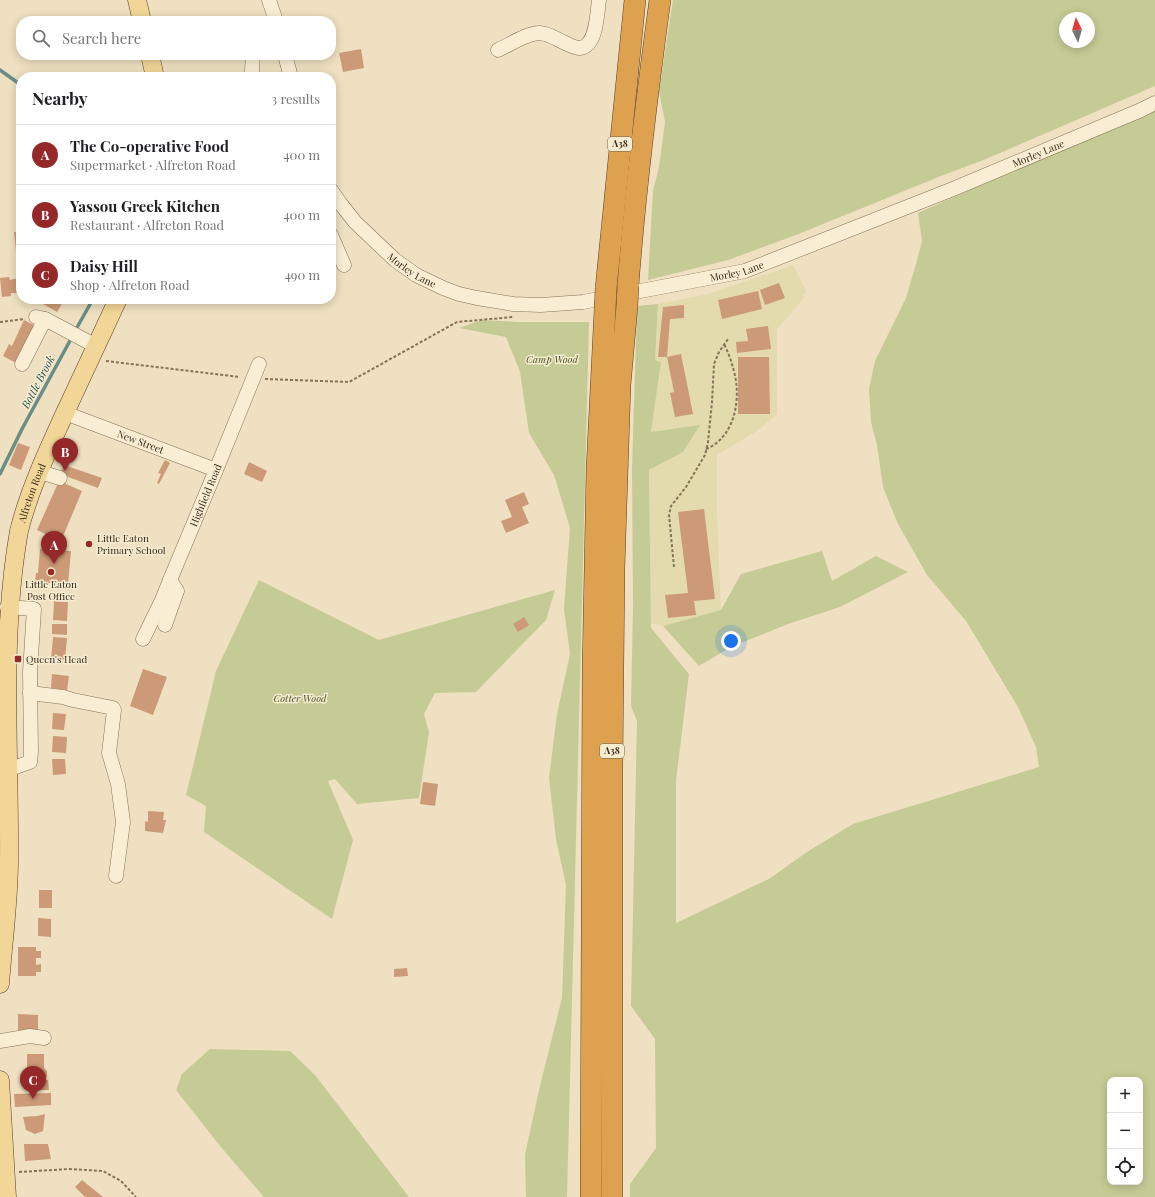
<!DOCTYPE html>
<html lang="en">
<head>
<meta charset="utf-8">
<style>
  :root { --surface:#fff; --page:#f6f6f6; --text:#202124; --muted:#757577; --line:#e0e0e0; --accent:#952828 }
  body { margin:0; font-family:"Playfair Display",serif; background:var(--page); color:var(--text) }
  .controls { position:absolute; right:12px; bottom:12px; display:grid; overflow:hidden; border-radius:8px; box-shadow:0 2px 10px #0003 }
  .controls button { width:36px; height:36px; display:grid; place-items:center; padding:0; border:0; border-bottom:1px solid var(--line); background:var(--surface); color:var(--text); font:20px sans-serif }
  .compass { position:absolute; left:1059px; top:12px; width:36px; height:36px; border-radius:50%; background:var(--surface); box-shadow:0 2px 10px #0003; rotate:355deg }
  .you { position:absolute; left:731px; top:641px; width:14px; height:14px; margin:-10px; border:3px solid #fff; border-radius:50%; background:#1a73e8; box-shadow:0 0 0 6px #1a73e833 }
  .badge { display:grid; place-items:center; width:26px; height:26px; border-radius:50%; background:var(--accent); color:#fff; font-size:13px; font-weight:700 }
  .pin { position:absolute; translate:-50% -33px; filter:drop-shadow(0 1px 2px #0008) }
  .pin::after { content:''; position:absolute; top:21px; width:14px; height:12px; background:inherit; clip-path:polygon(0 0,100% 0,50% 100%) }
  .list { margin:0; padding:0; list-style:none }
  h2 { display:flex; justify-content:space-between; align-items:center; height:52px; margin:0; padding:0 16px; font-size:17px }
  h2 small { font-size:13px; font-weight:400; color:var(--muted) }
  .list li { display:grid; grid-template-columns:26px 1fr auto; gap:12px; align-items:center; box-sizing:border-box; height:60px; padding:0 16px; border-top:1px solid var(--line) }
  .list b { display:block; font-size:15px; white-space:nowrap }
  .list p { margin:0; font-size:13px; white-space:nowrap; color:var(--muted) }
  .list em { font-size:13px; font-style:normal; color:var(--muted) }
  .icon { flex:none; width:22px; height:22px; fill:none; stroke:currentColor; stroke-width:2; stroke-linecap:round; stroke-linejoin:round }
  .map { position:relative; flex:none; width:1155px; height:1197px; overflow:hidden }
  .search { position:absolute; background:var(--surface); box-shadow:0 2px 10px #0003; left:16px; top:16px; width:320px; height:44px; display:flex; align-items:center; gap:10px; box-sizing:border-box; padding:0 14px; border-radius:16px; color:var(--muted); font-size:15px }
  .panel { position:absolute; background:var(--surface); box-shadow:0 2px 10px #0003; left:16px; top:72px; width:320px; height:232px; border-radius:16px }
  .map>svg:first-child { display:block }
  .farmland { fill:#e3dbad }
  .green { fill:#c5cb94; fill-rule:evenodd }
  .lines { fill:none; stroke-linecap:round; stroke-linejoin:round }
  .stream { stroke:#6a8d85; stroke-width:3.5 }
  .building { fill:#cc9a76 }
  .minor-casing { stroke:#877158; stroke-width:15 }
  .major-casing { stroke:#543f2c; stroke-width:19 }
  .highway-casing { stroke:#543f2c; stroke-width:22 }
  .path { stroke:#877158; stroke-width:2; stroke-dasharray:3 2; stroke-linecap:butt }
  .minor { stroke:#f9eed3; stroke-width:14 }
  .major { stroke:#f2d697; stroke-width:18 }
  .highway { stroke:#dea14f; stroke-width:21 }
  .highway-bridge-casing { stroke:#543f2c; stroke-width:22; stroke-linecap:butt }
  .highway-bridge { stroke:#dea14f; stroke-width:21 }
  .poi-dot { fill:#952828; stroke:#f5ebcf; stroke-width:1.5 }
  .labels { text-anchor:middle; stroke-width:3; stroke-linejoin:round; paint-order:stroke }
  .shield { fill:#f5ebcf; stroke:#6f6352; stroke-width:1 }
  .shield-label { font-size:9px; font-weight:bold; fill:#36291c }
  .street-label { font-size:10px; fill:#36291c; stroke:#f5ebcf }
  .park-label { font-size:10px; font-style:italic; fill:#465323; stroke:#f5ebcf }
  .poi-label { font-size:10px; fill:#36291c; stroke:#f5ebcf; text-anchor:start }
  .water-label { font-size:11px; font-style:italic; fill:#2c5654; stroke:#f5ebcf }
</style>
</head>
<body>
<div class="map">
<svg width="1155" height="1197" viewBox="0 0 1155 1197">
  <rect width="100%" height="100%" fill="#eee0c0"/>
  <!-- farmland -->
  <polygon class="farmland" points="793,265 806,291 800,303 777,329 777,414 757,431 717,455 717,515 721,610 663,626 651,623 649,470 683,452 699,425 651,433 661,362 655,360 658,304 708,294"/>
  <!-- green -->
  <g class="green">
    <path d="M673,0H1155V86L986,159L941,176L796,235L728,260L648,280L653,191L659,167L665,122L659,91ZM1065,18H1089V42H1065Z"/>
    <path d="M1155,107V1197H630V1184L656,1148L655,1039L631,1006L637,721L631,706L633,606L632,469L637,306L658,304L655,360L661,362L651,432L700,425L683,452L649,470L651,628L689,674L676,781V923L769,879L807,852L853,824L1039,767L1036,747L1018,707L966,621L927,575L898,524L883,487L877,445L871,422L869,389L875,361L906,298L916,264L922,241L918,213ZM1110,1080H1140V1182H1110Z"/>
    <polygon points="482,320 519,322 589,322 567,1197 526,1197 525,1155 539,1090 562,998 566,885 556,839 549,778 557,714 570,654 564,609 570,528 554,475 529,433 520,372 506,337 459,328"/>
    <polygon points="822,551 832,581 876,556 908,572 840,607 788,624 731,647 699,666 663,626 721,610 741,574"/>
    <polygon points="259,580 379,640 555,590 546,620 476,692 435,693 424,714 429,732 419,798 357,804 335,779 328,781 353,840 332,919 204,832 206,806 186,795 216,671"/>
    <polygon points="210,1049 290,1051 315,1075 409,1197 264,1197 220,1146 176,1090 182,1074"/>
  </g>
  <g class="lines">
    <!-- stream -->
    <g class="stream">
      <polyline points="0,70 21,85"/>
      <polyline points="75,331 93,299"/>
      <polyline points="0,474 22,429 72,337"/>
    </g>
  </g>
  <!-- building -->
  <g class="building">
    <polygon points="361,49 364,68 343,72 339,53"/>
    <polygon points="14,232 21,232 21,293 11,293 11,296 2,297 0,278 9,277 10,280 19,278"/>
    <polygon points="779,283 785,298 765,305 760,290"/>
    <polygon points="758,291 762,309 722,319 718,300"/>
    <polygon points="46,299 57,299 63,302 57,312 43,304"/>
    <polygon points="684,305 684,318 670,319 667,357 658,357 663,307"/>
    <polygon points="24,320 36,326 18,364 3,356 9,344 12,346"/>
    <polygon points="768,326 771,349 737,353 736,342 748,341 746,329"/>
    <polygon points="681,354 693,414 675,417 670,393 674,392 667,357"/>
    <polygon points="738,357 769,357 770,414 738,414"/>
    <polygon points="18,443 30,447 21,470 9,465"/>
    <polygon points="165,460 170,463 159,484 157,483 161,474 158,473"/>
    <polygon points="249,462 267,471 262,482 244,474"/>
    <polygon points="64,465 102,478 98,488 60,474"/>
    <polygon points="59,481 82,491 61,541 37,530"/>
    <polygon points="524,492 529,504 522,507 529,523 506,533 501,521 512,517 505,500"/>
    <polygon points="704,509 715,599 694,601 696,615 668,618 665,595 688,593 678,512"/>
    <polygon points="40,549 71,551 68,584 47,583 47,589 38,588 38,582 35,582 36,573 38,573"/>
    <polygon points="54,601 68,602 67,621 53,620"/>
    <polygon points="524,617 529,625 518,632 513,624"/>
    <polygon points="52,624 67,624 67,635 52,634"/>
    <polygon points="53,637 67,638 65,660 51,659"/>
    <polygon points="143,669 167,677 153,715 130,706"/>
    <polygon points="52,674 69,676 67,690 51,688"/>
    <polygon points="53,713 66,714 64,730 52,729"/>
    <polygon points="53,736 67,737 66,753 52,752"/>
    <polygon points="52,759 65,759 66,774 53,775"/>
    <polygon points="423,782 438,784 435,806 420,804"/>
    <polygon points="148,811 164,812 163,820 166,820 163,833 145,831 145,821 148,822"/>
    <rect x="39" y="890" width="13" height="18"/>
    <polygon points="38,918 51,919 51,937 38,936"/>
    <polygon points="18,947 36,947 36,951 41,951 41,958 36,958 36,965 41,964 41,972 36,972 36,976 18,976"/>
    <polygon points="407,968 408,976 394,977 394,969"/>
    <polygon points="18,1014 38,1015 38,1034 18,1033"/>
    <polygon points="27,1054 44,1054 44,1068 47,1071 47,1077 27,1076"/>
    <polygon points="48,1080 49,1090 37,1090 37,1081"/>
    <polygon points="51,1093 51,1105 15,1107 14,1094"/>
    <polygon points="45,1114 43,1131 35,1134 26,1130 23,1117 37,1116"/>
    <polygon points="24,1144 48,1144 51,1159 25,1161"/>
    <polygon points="82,1180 103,1197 85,1197 75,1187"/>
  </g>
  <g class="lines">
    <!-- minor casing -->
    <g class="minor-casing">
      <g id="minor">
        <polyline points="269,0 276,21"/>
        <path d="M498,50C509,45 527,33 540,33C549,34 555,38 563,42C568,44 574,48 580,48C597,46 597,13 599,0"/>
        <polyline points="285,55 291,77"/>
        <polyline points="252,71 253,55"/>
        <path id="s1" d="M331,190L340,203L355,222L395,260L416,275L443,288L459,294L477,298L513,304L541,305L583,302L745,271L953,189L1141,110L1155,103"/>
        <polyline points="331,235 344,265"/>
        <polyline points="36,317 45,319 96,346"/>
        <polyline points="22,364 45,319"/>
        <path id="s2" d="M65,413L216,470"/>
        <polyline points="40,472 60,478"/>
        <polyline points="7,607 34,609 30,672 31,752 30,762 16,767 7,768"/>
        <path id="s3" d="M165,625L177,591L170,580L216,470L259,364"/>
        <polyline points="143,639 162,600 170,580"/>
        <polyline points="30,693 63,697 73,700 113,708 114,710 109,753 118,784 123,822 116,876"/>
        <polyline points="0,1041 30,1036 44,1038"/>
      </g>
    </g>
    <!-- major casing -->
    <g class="major-casing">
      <g id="major">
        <polyline points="137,0 142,21"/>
        <polyline points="150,55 155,77"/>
        <path id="s4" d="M0,984C3,943 9,901 9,860C10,751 0,638 19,531C29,491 47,452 64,415C82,376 100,338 118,299"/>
        <polyline points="0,1080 7,1197"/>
      </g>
    </g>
    <!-- highway casing -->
    <g class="highway-casing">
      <g id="highway">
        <path d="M628,286C635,190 647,95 660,0"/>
        <polyline points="606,288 635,0"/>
        <polyline points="591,1197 593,669 597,468 605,309"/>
        <polyline points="612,1197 612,768 614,568 620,385 627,306"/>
      </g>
    </g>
    <!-- path -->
    <g class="path">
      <polyline points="0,322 25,319"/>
      <polyline points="106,361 240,377"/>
      <polyline points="265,379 349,382 457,322 513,317"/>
      <path d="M706,449C736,437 742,396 733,368C731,360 728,352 724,344"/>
      <polyline points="674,567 669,515 671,506 686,487 705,455 708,442 712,402 714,364 719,352 728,339"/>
      <polyline points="19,1172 69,1169 103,1171 121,1181 136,1197"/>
    </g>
    <!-- minor -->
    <use href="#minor" class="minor"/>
    <!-- major -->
    <use href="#major" class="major"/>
    <!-- highway -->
    <use href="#highway" class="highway"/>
    <!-- highway-bridge casing -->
    <g class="highway-bridge-casing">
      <g id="highway-bridge">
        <polyline points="627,306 628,286"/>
        <polyline points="605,309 606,288"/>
      </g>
    </g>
    <!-- highway-bridge -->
    <use href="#highway-bridge" class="highway-bridge"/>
  </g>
  <!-- markers -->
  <g class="poi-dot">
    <circle cx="89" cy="544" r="4"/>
    <circle cx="51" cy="572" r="4"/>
    <rect x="14" y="655" width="8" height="8" rx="2"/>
  </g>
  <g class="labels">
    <!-- shield labels -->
    <g class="shield">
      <rect x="608" y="137" width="24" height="14" rx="3"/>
      <rect x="600" y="744" width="24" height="14" rx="3"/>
    </g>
    <g class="shield-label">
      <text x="620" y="147">A38</text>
      <text x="612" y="754">A38</text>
    </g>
    <!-- street labels -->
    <g class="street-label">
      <text dy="4" stroke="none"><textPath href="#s1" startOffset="774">Morley Lane</textPath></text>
      <text dy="4" stroke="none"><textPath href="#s1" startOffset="115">Morley Lane</textPath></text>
      <text dy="4" stroke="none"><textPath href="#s1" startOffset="450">Morley Lane</textPath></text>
      <text dy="4" stroke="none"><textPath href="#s2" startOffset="81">New Street</textPath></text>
      <text dy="4" stroke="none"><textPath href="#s4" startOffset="494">Alfreton Road</textPath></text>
      <text dy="4" stroke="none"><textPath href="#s3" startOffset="141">Highfield Road</textPath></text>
    </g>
    <!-- park labels -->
    <g class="park-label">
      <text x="552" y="363">Camp Wood</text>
      <text x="300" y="702">Cotter Wood</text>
    </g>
    <!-- poi labels -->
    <g class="poi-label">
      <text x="97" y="542">Little Eaton<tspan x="97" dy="12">Primary School</tspan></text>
      <text x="51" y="588" text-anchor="middle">Little Eaton<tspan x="51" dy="12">Post Office</tspan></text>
      <text x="26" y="663">Queen's Head</text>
    </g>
    <!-- water labels -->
    <g class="water-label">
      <text transform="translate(38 382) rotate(-62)" y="4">Bottle Brook</text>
    </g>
  </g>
</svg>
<div class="controls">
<button>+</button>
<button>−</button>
<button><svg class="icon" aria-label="locate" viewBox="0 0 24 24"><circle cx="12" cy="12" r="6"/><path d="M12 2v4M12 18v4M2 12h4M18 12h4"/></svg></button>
</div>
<svg class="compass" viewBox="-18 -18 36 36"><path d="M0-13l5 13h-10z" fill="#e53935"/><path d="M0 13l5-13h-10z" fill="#757577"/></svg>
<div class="you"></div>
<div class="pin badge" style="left:54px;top:564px">A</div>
<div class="pin badge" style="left:65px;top:471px">B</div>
<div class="pin badge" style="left:33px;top:1099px">C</div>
<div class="search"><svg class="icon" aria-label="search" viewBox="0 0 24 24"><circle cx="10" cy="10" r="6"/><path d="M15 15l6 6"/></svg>Search here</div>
<section class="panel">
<h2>Nearby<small>3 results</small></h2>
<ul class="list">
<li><span class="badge">A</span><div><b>The Co-operative Food</b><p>Supermarket · Alfreton Road</p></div><em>400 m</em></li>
<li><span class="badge">B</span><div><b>Yassou Greek Kitchen</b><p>Restaurant · Alfreton Road</p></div><em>400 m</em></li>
<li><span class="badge">C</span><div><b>Daisy Hill</b><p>Shop · Alfreton Road</p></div><em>490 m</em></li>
</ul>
</section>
</div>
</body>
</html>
